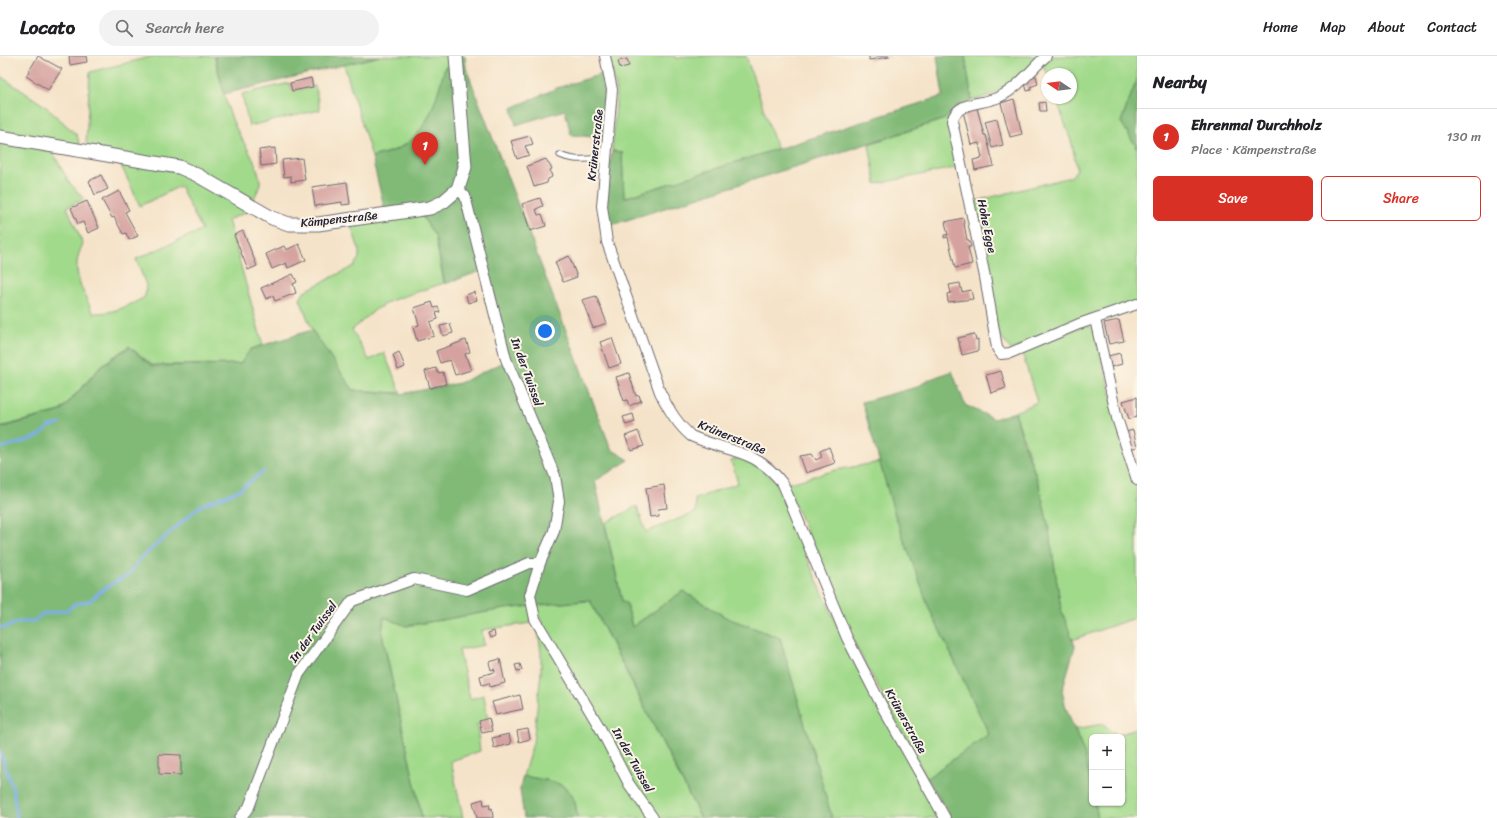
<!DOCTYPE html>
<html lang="en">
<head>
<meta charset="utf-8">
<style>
  :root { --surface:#fff; --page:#f2f2f2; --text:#202124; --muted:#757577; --line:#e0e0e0; --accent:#d93025 }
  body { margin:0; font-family:Sriracha,sans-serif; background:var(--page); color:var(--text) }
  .controls { position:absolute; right:12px; bottom:12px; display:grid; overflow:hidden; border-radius:6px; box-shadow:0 1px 3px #0004 }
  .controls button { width:36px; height:36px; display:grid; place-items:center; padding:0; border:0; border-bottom:1px solid var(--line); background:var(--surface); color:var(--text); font:20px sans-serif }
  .compass { position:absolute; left:1041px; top:12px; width:36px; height:36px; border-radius:50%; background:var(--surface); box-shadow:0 1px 3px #0004; rotate:283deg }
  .you { position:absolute; left:545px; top:275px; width:14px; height:14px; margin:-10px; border:3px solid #fff; border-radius:50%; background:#1a73e8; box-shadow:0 0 0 6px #1a73e833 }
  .badge { display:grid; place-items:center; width:26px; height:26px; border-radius:50%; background:var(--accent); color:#fff; font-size:13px; font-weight:700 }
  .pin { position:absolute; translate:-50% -33px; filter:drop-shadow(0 1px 2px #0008) }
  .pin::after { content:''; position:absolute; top:21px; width:14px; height:12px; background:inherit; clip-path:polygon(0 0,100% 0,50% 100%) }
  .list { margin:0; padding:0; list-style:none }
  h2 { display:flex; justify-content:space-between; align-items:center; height:52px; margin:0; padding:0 16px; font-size:17px }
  h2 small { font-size:13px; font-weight:400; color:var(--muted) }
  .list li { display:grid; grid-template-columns:26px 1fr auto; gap:12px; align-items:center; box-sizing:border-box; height:56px; padding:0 16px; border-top:1px solid var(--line) }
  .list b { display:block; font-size:15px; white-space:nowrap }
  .list p { margin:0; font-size:13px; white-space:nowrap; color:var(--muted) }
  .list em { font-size:13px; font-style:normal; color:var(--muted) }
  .actions { display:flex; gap:8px; padding:12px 16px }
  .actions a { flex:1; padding:9px 0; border:1px solid var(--accent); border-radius:6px; text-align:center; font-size:14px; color:var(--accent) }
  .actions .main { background:var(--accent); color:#fff }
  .icon { flex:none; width:22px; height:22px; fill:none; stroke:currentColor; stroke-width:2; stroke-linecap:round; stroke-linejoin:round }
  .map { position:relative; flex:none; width:1137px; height:762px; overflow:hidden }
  header { display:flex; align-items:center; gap:24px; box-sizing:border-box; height:56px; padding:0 20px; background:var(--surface); border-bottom:1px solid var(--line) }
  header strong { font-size:19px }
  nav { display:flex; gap:22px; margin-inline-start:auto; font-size:14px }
  .search { width:280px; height:36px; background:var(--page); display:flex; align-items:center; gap:10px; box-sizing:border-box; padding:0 14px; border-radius:22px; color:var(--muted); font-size:15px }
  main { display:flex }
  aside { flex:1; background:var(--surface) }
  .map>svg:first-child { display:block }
  .green { fill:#a2da8b; stroke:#627e63 }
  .forest { fill:#81ba77; stroke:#526e59 }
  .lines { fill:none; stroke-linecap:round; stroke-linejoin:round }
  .stream { stroke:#7eaee9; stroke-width:3 }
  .building { fill:#d6a2a0 }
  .service-casing { stroke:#6c666d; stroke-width:7 }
  .minor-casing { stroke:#6c666d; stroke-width:12 }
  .tertiary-casing { stroke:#6c666d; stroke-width:15 }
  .service { stroke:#fff; stroke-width:5 }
  .minor { stroke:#fff; stroke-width:10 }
  .tertiary { stroke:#fff; stroke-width:13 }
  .labels { text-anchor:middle; stroke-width:4; stroke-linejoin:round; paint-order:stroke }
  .street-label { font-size:12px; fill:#22223b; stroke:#fcf5e5 }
</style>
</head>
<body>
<header>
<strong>Locato</strong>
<div class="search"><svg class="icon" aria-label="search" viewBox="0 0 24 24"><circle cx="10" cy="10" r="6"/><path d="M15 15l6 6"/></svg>Search here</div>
<nav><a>Home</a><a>Map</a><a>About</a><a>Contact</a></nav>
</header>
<main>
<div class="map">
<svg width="1137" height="762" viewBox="0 0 1137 762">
  <rect width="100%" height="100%" fill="#fcf5e5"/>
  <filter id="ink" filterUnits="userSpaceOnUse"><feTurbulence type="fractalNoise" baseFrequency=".025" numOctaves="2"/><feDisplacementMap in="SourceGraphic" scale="8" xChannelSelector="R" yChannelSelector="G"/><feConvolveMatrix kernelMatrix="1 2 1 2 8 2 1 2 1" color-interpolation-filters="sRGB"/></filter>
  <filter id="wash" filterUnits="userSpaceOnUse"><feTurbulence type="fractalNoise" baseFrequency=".012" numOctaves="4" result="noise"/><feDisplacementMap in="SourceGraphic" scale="16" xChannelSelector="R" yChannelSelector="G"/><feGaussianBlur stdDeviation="0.9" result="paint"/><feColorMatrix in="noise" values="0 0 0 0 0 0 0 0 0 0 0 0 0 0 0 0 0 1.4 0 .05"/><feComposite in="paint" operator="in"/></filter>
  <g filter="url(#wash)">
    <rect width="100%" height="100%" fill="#f5e3c9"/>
    <!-- green -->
    <g class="green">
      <path d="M154,0H214C220,21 224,43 232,63C240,84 256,101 260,124C261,130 256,138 253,144H249L233,134L91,91L86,87L90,16Z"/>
      <path d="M381,0H453L454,10L445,11C437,40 429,78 399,92C391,96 381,98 372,101L344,9Z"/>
      <polygon points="608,0 675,0 676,3 686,0 746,0 777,93 624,142 622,96 612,95 616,49 616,31"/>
      <polygon points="965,0 1042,0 1006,34 972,45"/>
      <polygon points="1051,0 1137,0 1137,23 1121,66 1137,92 1137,246 1011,294 997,275 972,146 1067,122 1072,120 1077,113 1072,88 1056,42 1071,42 1071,18 1047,18 1042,8"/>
      <polygon points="0,20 45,50 77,79 80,91 0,76"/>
      <polygon points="290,27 292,35 315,30 320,54 249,70 242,38"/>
      <polygon points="952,57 959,111 876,128 869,88 945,63"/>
      <path d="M0,85L52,95L69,126L84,143L67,151L83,188C69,214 82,232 93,257C113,258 128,250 145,241L146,229L136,203L202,174L180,130L140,150L119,105L185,117L249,155L228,164L263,289L251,293L240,308L152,309L129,290L102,309L60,355L0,371Z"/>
      <polygon points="420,157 435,180 444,227 390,245 375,254 352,274 369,304 384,297 401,337 353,334 312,274 300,243 305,235 354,210 359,202 359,193 350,167"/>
      <polygon points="1086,269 1093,272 1137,434 1137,561 1072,584 1061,554 1048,468 1039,429 1015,356 1037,346 1022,296"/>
      <path d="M741,401C757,408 771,418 780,433L811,511L846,589L941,762H832L780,582L727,562L683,535L632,571L627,548L622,545L605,467L637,450L646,476L696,456L695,443L738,427L731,405Z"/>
      <polygon points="880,406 895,459 929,552 989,678 927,722 856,590 786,428 836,414"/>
      <polygon points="590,545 700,761 697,762 656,762 647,751 550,583 534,549"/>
      <polygon points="531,550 531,567 482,574 484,589 459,594 470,643 484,639 488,666 477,669 480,695 451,705 463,762 422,762 382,577 384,561 407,570 504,553"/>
      <path d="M538,573L651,762H577C576,724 554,726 523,720L533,687L541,617V597Z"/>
      <polygon points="1102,668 1116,679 1137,673 1137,762 1098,762 1095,747 1122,747 1122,681 1092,681 1092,732 1084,697 1075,673"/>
    </g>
    <!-- forest -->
    <g class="forest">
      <polygon points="215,0 380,0 224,38"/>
      <path d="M460,0H465L466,12L611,393L629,404L595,425L622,545L627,548L632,571L683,535L727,562L780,582L832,762H701L590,544L504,553L406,570L384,561L382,578L422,762H0V372L61,355L102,310L129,291L152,310L240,308L251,293L312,274L353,334L401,338L460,327L508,304L486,213L445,228L435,180L416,150L385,155L372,101C381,98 391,97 399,92C429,77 437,40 445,11L461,10Z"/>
      <path d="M937,0H965L972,45L957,51L945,63L608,170C606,145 608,121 612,95L622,96L624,142L943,40Z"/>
      <polygon points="605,17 608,33 604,82 571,79 565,54 516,69 512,52 557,32"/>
      <polygon points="1137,23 1137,92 1121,66"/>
      <polygon points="952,315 965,349 994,363 1015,356 1023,385 1039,429 1048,468 1061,553 1075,590 1062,635 1066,652 1084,697 1092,733 1092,747 1095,747 1098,762 951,762 927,722 989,678 929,552 895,459 862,346 917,331 928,324"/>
      <path d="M523,720C554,726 576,725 577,762H524L520,733Z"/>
    </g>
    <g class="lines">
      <!-- stream -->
      <g class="stream">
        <path d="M0,392C15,387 39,385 48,371L60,368"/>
        <polyline points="0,571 6,571 18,566 35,565 42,558 68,554 74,548 89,545 105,532 129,518 140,503 200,450 239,434 264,415"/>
        <polyline points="0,696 13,733 17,762"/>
      </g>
    </g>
    <g id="blocks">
      <!-- building -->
      <g class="building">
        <polygon points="38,0 62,13 48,34 26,20"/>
        <polygon points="69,0 86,0 87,6 70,9"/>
        <polygon points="869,0 889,0 890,1 869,4"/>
        <polygon points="627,3 629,10 620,12 618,5"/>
        <polygon points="1032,20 1036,20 1038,28 1030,31 1031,34 1027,35 1025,27 1029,26 1029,23 1032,22"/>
        <polygon points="311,22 313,31 292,35 290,27"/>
        <polygon points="1014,43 1022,78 1010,81 1001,47"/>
        <polygon points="1045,46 1046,55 1040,55 1039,47"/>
        <polygon points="977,52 984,79 986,79 994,110 975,114 973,104 982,102 979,87 971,89 963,55"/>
        <polygon points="997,63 1003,89 992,92 985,66"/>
        <polygon points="530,80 533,88 525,90 529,99 517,103 511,85"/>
        <polygon points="275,92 276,108 261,110 259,94"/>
        <polygon points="302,102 305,124 291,126 291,120 284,121 282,104"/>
        <polygon points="546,103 552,113 550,114 552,121 548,123 547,127 534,131 527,110"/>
        <polygon points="101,119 108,133 95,139 89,125"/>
        <polygon points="347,126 350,148 342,149 342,146 315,150 312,131"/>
        <polygon points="119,135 129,154 125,156 138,180 129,184 126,177 123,178 114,161 112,162 102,144"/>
        <polygon points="540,142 543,150 536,153 538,159 542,158 546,170 530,175 522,148"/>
        <polygon points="87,145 99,172 88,177 83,166 78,168 71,152"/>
        <polygon points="963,162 967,184 969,184 971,191 968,191 972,208 955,212 948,181 944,182 944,179 948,179 945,166"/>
        <polygon points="243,175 257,210 248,214 234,179"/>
        <polygon points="299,188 306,204 288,212 286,207 272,213 266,198 284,190 286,194"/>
        <polygon points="569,200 577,221 563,226 555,206"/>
        <polygon points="293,218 297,226 293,228 296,237 275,245 273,240 266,243 261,232"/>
        <polygon points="960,227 962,236 971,234 973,243 948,246 947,238 951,237 949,229"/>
        <polygon points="474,236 477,244 468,247 466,239"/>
        <polygon points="596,240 607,267 593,272 582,244"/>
        <polygon points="432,246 434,252 438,251 440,256 436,257 438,263 430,266 434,280 417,285 413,271 419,269 414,252"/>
        <polygon points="1119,264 1124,285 1109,288 1104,267"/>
        <polygon points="450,268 453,277 443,280 440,270"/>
        <polygon points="974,278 976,284 978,283 978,295 962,299 958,282"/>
        <polygon points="612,282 621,308 609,312 600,286"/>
        <polygon points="466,284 470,296 465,298 471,314 455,319 450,304 440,307 436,295"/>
        <polygon points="399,296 405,311 398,314 393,299"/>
        <polygon points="1120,297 1122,308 1111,311 1108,300"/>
        <polygon points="436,312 438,317 443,316 446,328 430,332 425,315"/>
        <polygon points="1001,315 1006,332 991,337 986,319"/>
        <polygon points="629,317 636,340 639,339 641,345 629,350 627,344 624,345 616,321"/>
        <polygon points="1137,341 1137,361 1129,363 1123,345"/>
        <polygon points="633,358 635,366 626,369 623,361"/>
        <polygon points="1133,374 1137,391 1130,393 1126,376"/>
        <polygon points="638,375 644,390 631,394 625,380"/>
        <polygon points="829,391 835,407 806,417 800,400 812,398 816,404 822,401 820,395"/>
        <polygon points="664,429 667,452 658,453 659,460 650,461 646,432"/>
        <polygon points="494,575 495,580 490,582 488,577"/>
        <polygon points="500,603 505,627 490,631 489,627 482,629 480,620 495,616 494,613 491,614 489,606"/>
        <polygon points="520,608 522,614 517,615 515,609"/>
        <polygon points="520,639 523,653 496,659 492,646"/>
        <polygon points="489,662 492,675 482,677 479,665"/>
        <polygon points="528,673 530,683 519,686 517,675"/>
        <polygon points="509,678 511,688 494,692 492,682"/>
        <polygon points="159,698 181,699 181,719 159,718"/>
        <polygon points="483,743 484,749 489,748 490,753 492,752 493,762 477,762 473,746"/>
      </g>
    </g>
  </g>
  <g filter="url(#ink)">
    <use href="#blocks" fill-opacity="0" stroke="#6c666d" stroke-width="1"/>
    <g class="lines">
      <!-- service casing -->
      <g class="service-casing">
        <path id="service" d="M560,99C577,107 588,101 606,103"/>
      </g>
      <!-- minor casing -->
      <g class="minor-casing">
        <g id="minor">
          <path d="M605,0L612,34L602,150L607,186L660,336C668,353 677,368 691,380C727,396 757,393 783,428L847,582L883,652L945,762"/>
          <path d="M1046,0C1032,13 1017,33 999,41C983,49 958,44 952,65L985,221L997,292L1001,298L1010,297L1079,268L1137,248"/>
          <polyline points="458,133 465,140 506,303 555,420 559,445 554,475 540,507 530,539 535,563 600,672 629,728 653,762"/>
          <polyline points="1095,263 1117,362 1137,424"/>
          <polyline points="240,762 249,751 299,618 352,545 414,523 467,534 529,507 540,507"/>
        </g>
      </g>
      <!-- tertiary casing -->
      <g class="tertiary-casing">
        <polyline id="tertiary" points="0,81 179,111 197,119 272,162 289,168 318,168 430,152 443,146 458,133 465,111 456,0"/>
      </g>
      <!-- service -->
      <use href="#service" class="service"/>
      <!-- minor -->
      <use href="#minor" class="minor"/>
      <!-- tertiary -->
      <use href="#tertiary" class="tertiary"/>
    </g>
  </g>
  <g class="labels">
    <!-- street labels -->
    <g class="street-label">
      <text transform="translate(595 89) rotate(-84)" y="4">Krünerstraße</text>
      <text transform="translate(339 163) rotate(-6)" y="4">Kämpenstraße</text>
      <text transform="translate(987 170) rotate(78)" y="4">Hohe Egge</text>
      <text transform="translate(527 316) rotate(70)" y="4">In der Twissel</text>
      <text transform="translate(732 381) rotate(22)" y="4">Krünerstraße</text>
      <text transform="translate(313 576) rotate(-54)" y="4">In der Twissel</text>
      <text transform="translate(906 665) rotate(61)" y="4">Krünerstraße</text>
      <text transform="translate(633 704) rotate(61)" y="4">In der Twissel</text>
    </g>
  </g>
</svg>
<div class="controls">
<button>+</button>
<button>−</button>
</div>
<svg class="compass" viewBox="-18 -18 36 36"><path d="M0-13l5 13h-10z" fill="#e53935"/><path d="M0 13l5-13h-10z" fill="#757577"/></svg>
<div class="you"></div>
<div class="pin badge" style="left:425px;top:109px">1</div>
</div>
<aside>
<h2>Nearby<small></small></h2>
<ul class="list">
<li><span class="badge">1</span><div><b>Ehrenmal Durchholz</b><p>Place · Kämpenstraße</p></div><em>130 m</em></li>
</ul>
<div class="actions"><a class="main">Save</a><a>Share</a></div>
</aside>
</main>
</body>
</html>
